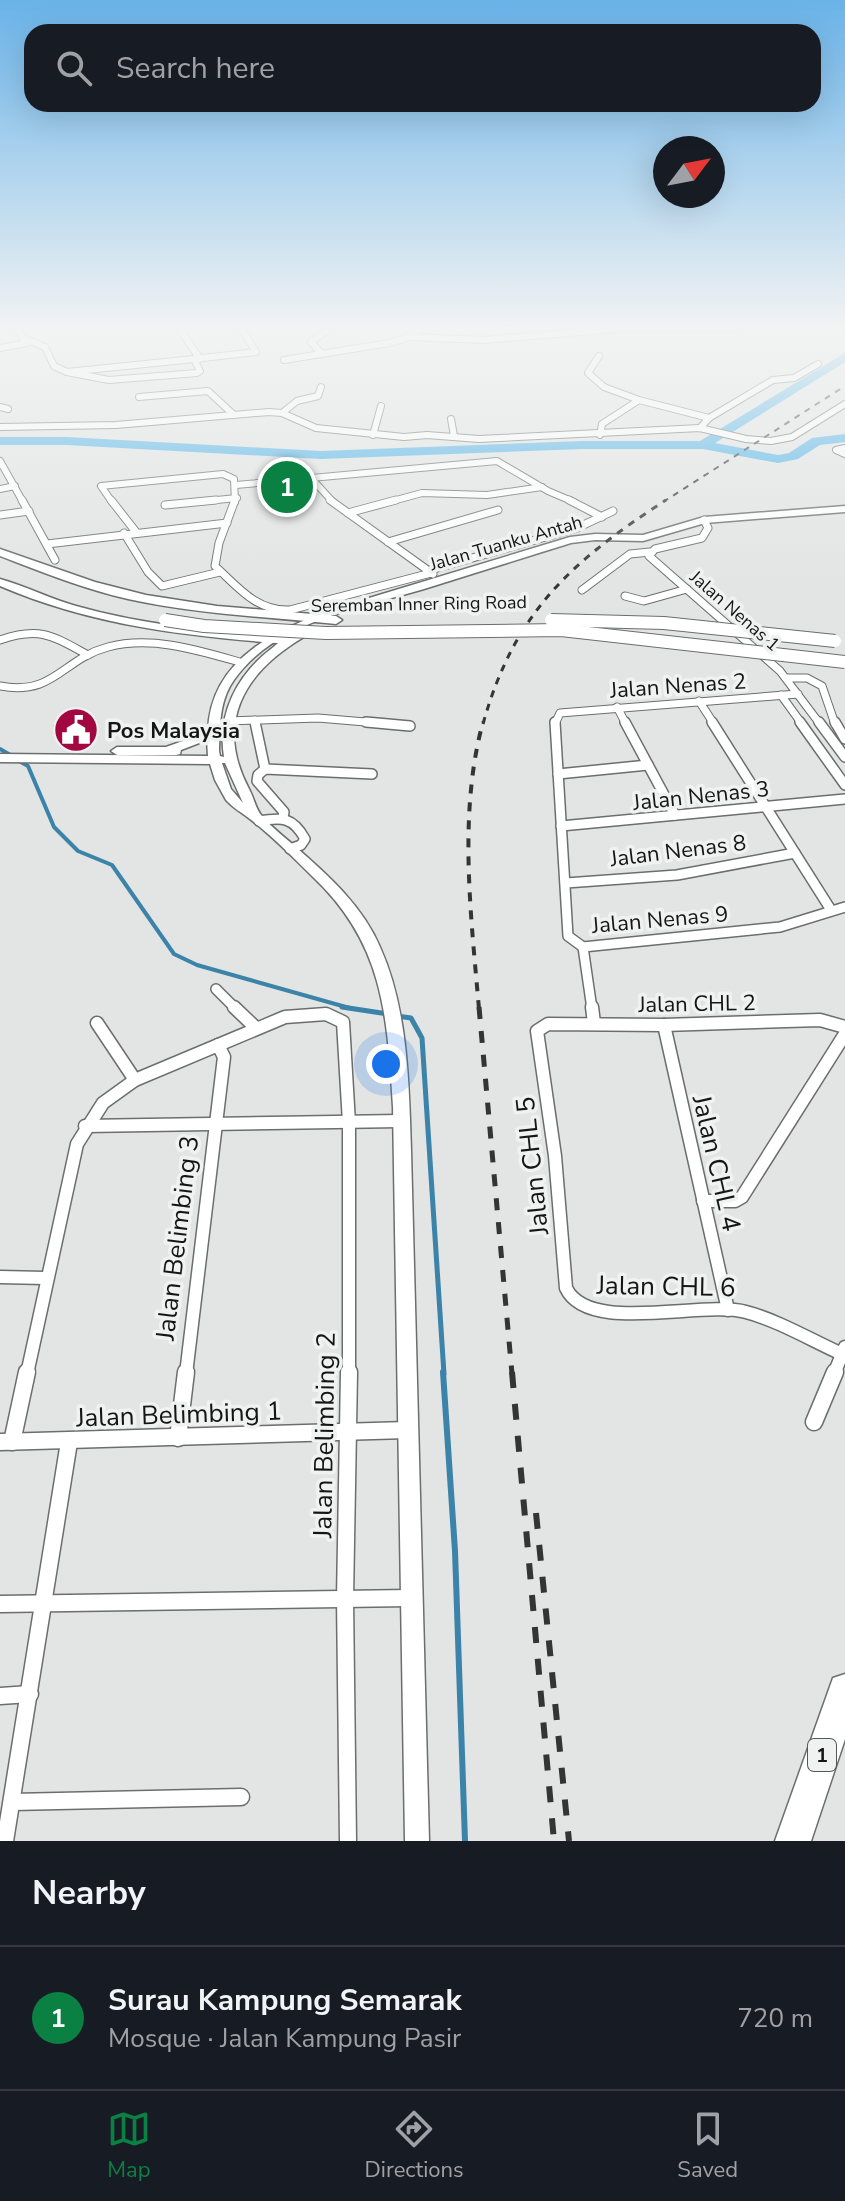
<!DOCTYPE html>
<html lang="en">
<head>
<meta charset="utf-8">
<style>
  :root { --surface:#171b24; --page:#242831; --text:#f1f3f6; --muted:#9ea1a6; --line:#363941; --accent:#0b8043 }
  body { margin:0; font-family:"Nunito Sans",sans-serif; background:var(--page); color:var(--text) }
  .compass { position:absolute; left:653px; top:136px; width:72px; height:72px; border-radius:50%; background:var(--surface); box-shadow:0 8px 32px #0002; rotate:58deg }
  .you { position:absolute; left:386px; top:1064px; width:28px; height:28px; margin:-20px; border:6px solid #fff; border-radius:50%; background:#1a73e8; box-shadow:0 0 0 12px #1a73e833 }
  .badge { display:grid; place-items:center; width:52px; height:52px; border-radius:50%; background:var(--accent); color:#fff; font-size:26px; font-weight:700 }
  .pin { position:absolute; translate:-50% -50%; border:4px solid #fff; box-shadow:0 2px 8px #0006 }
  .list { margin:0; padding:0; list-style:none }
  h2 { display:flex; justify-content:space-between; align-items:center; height:104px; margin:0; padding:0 32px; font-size:34px }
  h2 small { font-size:26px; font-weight:400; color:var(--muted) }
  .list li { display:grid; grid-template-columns:52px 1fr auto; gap:24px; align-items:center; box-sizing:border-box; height:144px; padding:0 32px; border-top:2px solid var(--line) }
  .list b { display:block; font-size:30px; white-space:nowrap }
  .list p { margin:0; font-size:26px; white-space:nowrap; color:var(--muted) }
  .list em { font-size:26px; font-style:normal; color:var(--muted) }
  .icon { flex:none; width:44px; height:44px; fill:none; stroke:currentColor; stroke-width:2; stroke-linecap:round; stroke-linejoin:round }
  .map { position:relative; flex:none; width:845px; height:1841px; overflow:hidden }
  .search { position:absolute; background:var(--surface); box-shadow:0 8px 32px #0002; left:24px; right:24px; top:24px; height:88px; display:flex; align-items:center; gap:20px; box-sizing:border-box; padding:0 28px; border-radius:24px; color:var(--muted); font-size:30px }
  .sheet { height:248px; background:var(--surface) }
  nav { display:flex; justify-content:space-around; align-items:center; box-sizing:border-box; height:112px; border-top:2px solid var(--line); background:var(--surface); font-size:22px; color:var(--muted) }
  nav a { display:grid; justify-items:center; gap:4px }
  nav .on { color:var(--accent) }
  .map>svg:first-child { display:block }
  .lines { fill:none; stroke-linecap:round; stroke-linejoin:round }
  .stream-far2 { stroke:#3b83a8; stroke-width:4 }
  .stream-far1 { stroke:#3b83a8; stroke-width:5 }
  .stream { stroke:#3b83a8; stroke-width:6 }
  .river { fill:#4cb2e7; fill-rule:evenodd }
  .street-far4-casing { stroke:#6b6e6d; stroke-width:8 }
  .street-far3-casing { stroke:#6b6e6d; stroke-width:9 }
  .street-far2-casing { stroke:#6b6e6d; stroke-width:12 }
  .street-far1-casing { stroke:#6b6e6d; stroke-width:15 }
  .street-casing { stroke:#6b6e6d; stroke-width:19 }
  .secondary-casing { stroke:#6b6e6d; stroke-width:3 }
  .primary-casing { stroke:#6b6e6d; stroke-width:3 }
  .highway-casing { stroke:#6b6e6d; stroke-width:3 }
  .street-far4 { stroke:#fff; stroke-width:6 }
  .street-far3 { stroke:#fff; stroke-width:7 }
  .street-far2 { stroke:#fff; stroke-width:9 }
  .street-far1 { stroke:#fff; stroke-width:12 }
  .street { stroke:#fff; stroke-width:16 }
  .secondary { fill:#fff; fill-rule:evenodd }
  .primary { fill:#fff; fill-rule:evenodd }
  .highway { fill:#fff; fill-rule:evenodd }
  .rail-far4 { stroke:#333434; stroke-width:2; stroke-dasharray:6 6; stroke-linecap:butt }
  .rail-far3 { stroke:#333434; stroke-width:3; stroke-dasharray:7 7; stroke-linecap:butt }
  .rail-far2 { stroke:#333434; stroke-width:4; stroke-dasharray:9 9; stroke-linecap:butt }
  .rail-far1 { stroke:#333434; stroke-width:5; stroke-dasharray:12 12; stroke-linecap:butt }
  .rail { stroke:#333434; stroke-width:6; stroke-dasharray:16 16; stroke-linecap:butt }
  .primary-bridge-casing { stroke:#6b6e6d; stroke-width:14; stroke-linecap:butt }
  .primary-bridge { stroke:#fff; stroke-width:12 }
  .wall { fill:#71a360 }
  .shaded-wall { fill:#5c844e }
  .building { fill:#83bd70; stroke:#5c844e; stroke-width:2 }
  .labels { text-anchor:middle; stroke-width:7; stroke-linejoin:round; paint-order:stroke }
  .far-street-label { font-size:18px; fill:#141515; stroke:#eff2f1 }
  .shield { fill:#eff2f1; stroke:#565757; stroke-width:2 }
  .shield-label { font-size:20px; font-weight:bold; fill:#141515 }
  .street-label { font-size:22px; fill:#141515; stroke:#eff2f1 }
  .poi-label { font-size:22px; font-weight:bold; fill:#141515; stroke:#eff2f1; text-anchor:start }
  .near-street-label { font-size:26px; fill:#141515; stroke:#eff2f1 }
</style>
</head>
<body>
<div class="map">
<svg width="845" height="1841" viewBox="0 0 845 1841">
  <rect width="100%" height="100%" fill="#e2e5e4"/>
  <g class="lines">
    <!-- stream-far2 -->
    <g class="stream-far2">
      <polyline points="0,749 12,756"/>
      <polyline points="19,761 28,766 54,827 78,851 112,865 174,954 197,965 353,1009"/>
    </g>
    <!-- stream-far1 -->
    <g class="stream-far1">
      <polyline points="342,1007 388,1014"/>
      <polyline points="397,1016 411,1018 422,1038 444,1374"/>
    </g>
    <!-- stream -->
    <polyline class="stream" points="443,1372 455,1551 465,1841"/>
    <!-- river -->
    <polygon class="river" points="845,353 845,362 715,443 778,455 789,453 812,438 845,434 845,442 820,445 798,459 778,463 703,449 582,449 321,459 67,445 0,445 0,437 67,437 321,451 582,441 700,441"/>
    <!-- street-far4 casing -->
    <g class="street-far4-casing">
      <g id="street-far4">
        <polyline points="17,328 23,338 45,347 54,366 67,372 194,359"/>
        <polyline points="179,328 200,359"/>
        <polyline points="408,337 484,340 627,328 736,328"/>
        <polyline points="0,348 31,342"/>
        <polyline points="321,353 311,342 330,328"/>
        <polyline points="599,356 588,373 604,387 639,400 602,424 600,435"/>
        <polyline points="284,360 389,343 404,339 421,328"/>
        <polyline points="67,372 109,380 197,373 200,371 194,359 256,352 241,328"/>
        <polyline points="139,397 208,391 234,415"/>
        <polyline points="639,400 709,418"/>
        <polyline points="0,407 8,409"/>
        <polyline points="282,413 297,401 318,396 321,387"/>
        <polyline points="451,419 454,436"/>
        <polyline points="0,427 116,425 269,412 282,413 316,428 404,437 427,435 479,439 700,428 746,439 771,441 792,437 845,404"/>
        <polyline points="700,428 709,418 773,380 794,378 818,364"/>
        <polyline points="373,435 381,406"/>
        <polyline points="845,448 836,450 845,454"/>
        <polyline points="0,461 23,502"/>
        <polyline points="311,478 333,502"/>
        <polyline points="236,485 497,461 548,491 574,502"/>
        <polyline points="0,489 15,486"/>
        <polyline points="112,502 101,486 223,474 234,479 235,502"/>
        <polyline points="196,502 237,498"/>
        <polyline points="389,502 422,493 487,495 542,487"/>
      </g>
    </g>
    <!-- street-far3 casing -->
    <g class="street-far3-casing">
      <g id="street-far3">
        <polyline points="22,500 55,560"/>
        <polyline points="111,500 136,532"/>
        <path d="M235,500L219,543L215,566C238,587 257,612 290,610L431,573"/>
        <polyline points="330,500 433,574"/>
        <polyline points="569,500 602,517"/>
        <polyline points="165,505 216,500"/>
        <polyline points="348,513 396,500"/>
        <polyline points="0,515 29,511"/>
        <polyline points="704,520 708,528 702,538 655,549 649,556 780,671 820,724"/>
        <polyline points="124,533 148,572 162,586 220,572"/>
        <polyline points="388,542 498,510"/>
        <polyline points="47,544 227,523"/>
        <polyline points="427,571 577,528 613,511"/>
        <polyline points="582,590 630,554 650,552"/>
        <polyline points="625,596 644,601 687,589"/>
        <path d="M0,640C40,626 53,636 88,655"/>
        <polyline points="786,678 807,678 822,686 835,724"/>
        <path d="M0,686C55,696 62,659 108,647C152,635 201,651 243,663"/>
        <polyline points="781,695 802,724"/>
        <polyline points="699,701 714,724"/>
        <polyline points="617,707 626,724"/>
        <polyline points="255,720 256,724"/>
        <polyline points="228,721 318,718 389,724"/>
        <polyline points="555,724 560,713 798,694"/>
      </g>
    </g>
    <!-- street-far2 casing -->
    <g class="street-far2-casing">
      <g id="street-far2">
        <polyline points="255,722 265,769"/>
        <polyline points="366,722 410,726"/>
        <polyline points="555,722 568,936 583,947 780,927 845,907"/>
        <polyline points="625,722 675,815"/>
        <polyline points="712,722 831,910"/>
        <polyline points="800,722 845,785"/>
        <polyline points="819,722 845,757"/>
        <polyline points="835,722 845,739"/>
        <polyline points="558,774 648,765"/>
        <polyline points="283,817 284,812 257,781 258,775 265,769 372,774"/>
        <path d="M259,821C282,817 293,817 305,839L301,845L290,849"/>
        <polyline points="561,826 845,799"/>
        <polyline points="566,883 677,875 795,853"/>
        <polyline points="583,947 592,1009"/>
        <polyline points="216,989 236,1009"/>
      </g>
    </g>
    <!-- street-far1 casing -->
    <g class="street-far1-casing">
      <g id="street-far1">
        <polyline points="234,1007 256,1028"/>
        <polyline points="592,1007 594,1023"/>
        <polyline points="97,1023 135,1080"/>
        <polyline points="664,1025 728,1310"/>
        <polyline points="85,1126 400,1121"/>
        <polyline points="703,1201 735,1201 742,1197 845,1034"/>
        <polyline points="0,1277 45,1278"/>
        <path d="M842,1354C813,1341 777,1320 746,1312C702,1300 588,1335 566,1288L555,1156L537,1031L548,1024L664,1025L820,1020L845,1027"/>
        <polyline points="27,1374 77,1144 103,1103 135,1080 285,1017 326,1014 343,1022 349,1123 349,1374"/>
        <polyline points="186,1374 224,1057 218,1045"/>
        <polyline points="834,1374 845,1347"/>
      </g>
    </g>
    <!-- street casing -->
    <g class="street-casing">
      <g id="street">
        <polyline points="814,1422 835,1372"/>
        <polyline points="178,1438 186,1372"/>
        <polyline points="0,1442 407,1430"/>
        <polyline points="12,1442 27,1372"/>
        <polyline points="0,1604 410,1598"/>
        <polyline points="0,1696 30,1694"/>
        <polyline points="12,1802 241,1797"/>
        <polyline points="5,1841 69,1442"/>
        <polyline points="348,1841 345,1599 349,1372"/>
      </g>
    </g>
    <!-- secondary casing -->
    <g class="secondary-casing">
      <path id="secondary" d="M845,506V512L705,523L643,541L595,540L571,543C522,558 473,574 424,589C360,608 275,621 234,680C219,701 220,726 219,751L220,756L224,757C217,714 237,675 271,649C280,641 292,632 304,633V637C244,672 214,723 249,789C254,798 256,810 262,816C272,828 286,838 298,849C330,877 363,907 380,947C408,1009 409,1084 411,1151L429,1841H405L393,1107C387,1015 384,944 313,877C293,857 272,836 250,819C241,812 233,808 226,800L215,780L210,764L0,762V754L208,756L207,740L181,750L180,754L176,755H117L111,751L117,747H166L208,732C210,655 284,626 346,605L570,537L595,534L643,535L704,517ZM222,763H225L243,803L231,789Z"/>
    </g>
    <!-- primary casing -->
    <g class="primary-casing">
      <g id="primary">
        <path d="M0,549L95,582L146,595L217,606L336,616L342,620L336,624C267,617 197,614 128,599C84,589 42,572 0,556Z"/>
        <path d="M0,579C26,586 50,599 76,606C146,626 219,632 291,636L297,640L291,644C191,637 93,626 0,586Z"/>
      </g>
    </g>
    <!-- highway casing -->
    <g class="highway-casing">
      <polygon id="highway" points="845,1674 845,1739 811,1841 775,1841 833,1678"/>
    </g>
    <!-- street-far4 -->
    <use href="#street-far4" class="street-far4"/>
    <!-- street-far3 -->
    <use href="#street-far3" class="street-far3"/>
    <!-- street-far2 -->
    <use href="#street-far2" class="street-far2"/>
    <!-- street-far1 -->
    <use href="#street-far1" class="street-far1"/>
    <!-- street -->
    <use href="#street" class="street"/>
    <!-- secondary -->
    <use href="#secondary" class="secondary"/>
    <!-- primary -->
    <use href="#primary" class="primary"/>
    <!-- highway -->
    <use href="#highway" class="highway"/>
    <!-- rail-far4 -->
    <polyline class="rail-far4" points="663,502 845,386"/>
    <!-- rail-far3 -->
    <path class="rail-far3" d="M483,724C514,612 572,561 666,500"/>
    <!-- rail-far2 -->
    <path class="rail-far2" d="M479,1009C471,915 458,814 483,722"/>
    <!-- rail-far1 -->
    <polyline class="rail-far1" points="479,1007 512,1374"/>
    <!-- rail -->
    <g class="rail">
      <polyline points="512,1372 554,1841"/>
      <polyline points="536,1513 569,1841"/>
    </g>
    <!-- primary-bridge casing -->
    <g class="primary-bridge-casing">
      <g id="primary-bridge">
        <polyline points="165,620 204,626 326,633 561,630 845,662"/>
        <polyline points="551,620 664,623 835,641"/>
      </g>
    </g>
    <!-- primary-bridge -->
    <use href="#primary-bridge" class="primary-bridge"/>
  </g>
  <!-- wall -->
  <polygon class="wall" points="94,719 95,727 89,736 57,732 55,725"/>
  <!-- shaded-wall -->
  <polygon class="shaded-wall" points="94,719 95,727 89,736 88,728"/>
  <!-- building -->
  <polygon class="building" points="62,716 94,719 88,728 55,725"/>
  <!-- sky -->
  <linearGradient id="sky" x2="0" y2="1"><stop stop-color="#69b3e8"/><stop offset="0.56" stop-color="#f2f3f3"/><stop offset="1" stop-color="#f2f3f3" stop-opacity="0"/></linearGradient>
  <rect width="845" height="585" fill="url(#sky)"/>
  <!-- icons -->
  <defs>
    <g id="civic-disc" transform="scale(2.3)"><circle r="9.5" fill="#a20741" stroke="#eff2f1"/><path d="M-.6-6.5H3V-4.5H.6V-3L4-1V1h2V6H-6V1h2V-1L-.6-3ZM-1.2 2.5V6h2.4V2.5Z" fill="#fff"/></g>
  </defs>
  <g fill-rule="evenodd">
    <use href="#civic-disc" x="76" y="730"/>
  </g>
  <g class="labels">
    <!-- far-street labels -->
    <g class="far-street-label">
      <text transform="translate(506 543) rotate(-16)" y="6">Jalan Tuanku Antah</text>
      <text transform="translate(419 604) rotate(-1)" y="6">Seremban Inner Ring Road</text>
      <text transform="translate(735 611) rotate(41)" y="6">Jalan Nenas 1</text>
    </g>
    <!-- shield labels -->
    <rect class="shield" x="808" y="1739" width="28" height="32" rx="6"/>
    <g class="shield-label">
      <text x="822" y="1762">1</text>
    </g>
    <!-- street labels -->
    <g class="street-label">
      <text transform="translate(678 685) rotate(-4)" y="8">Jalan Nenas 2</text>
      <text transform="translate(701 795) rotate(-6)" y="8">Jalan Nenas 3</text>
      <text transform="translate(678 850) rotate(-7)" y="8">Jalan Nenas 8</text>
      <text transform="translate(660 919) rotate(-5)" y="8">Jalan Nenas 9</text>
      <text transform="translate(697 1003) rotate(-1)" y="8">Jalan CHL 2</text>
    </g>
    <!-- poi labels -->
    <g class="poi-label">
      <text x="107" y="738">Pos Malaysia</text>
    </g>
    <!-- near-street labels -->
    <g class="near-street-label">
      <text transform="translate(717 1163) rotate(77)" y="9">Jalan CHL 4</text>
      <text transform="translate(532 1166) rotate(-96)" y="9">Jalan CHL 5</text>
      <text transform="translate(177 1238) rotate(-83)" y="9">Jalan Belimbing 3</text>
      <text transform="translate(666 1286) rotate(1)" y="9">Jalan CHL 6</text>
      <text transform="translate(179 1414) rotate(-2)" y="9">Jalan Belimbing 1</text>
      <text transform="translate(324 1435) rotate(-89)" y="9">Jalan Belimbing 2</text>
    </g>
  </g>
</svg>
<svg class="compass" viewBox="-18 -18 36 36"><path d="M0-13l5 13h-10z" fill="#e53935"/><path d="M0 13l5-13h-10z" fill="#9ea1a6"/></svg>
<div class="you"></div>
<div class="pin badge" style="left:287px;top:487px">1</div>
<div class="search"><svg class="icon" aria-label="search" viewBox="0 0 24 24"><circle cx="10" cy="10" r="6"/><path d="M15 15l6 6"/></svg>Search here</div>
</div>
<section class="sheet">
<h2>Nearby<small></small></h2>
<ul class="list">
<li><span class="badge">1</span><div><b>Surau Kampung Semarak</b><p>Mosque · Jalan Kampung Pasir</p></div><em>720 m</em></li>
</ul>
</section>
<nav>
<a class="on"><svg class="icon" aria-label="map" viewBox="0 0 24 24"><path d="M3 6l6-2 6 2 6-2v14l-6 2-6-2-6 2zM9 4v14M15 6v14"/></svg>Map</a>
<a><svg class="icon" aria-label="directions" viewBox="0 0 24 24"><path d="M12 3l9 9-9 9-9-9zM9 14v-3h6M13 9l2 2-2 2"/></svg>Directions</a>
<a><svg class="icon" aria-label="saved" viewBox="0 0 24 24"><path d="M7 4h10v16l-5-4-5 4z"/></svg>Saved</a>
</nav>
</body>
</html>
